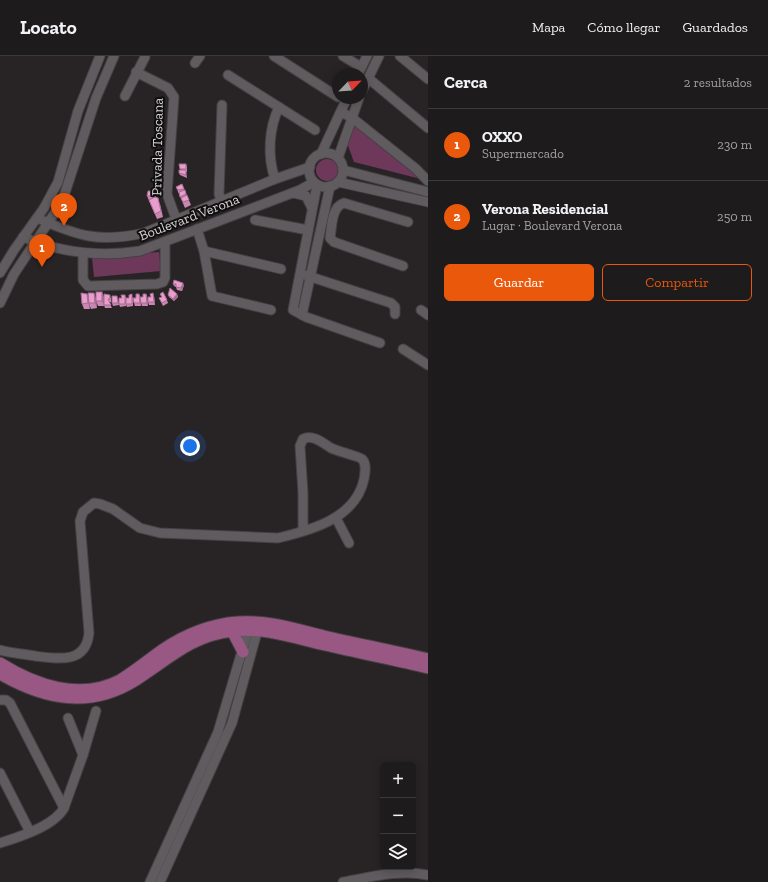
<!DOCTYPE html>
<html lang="es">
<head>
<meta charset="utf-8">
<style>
  :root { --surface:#1e1b1c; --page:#262425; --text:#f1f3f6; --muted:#a1a1a3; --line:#3c393b; --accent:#ea580c }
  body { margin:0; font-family:"Zilla Slab",serif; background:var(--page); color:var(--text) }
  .controls { position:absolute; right:12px; bottom:12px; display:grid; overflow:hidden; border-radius:6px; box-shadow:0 2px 10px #0003 }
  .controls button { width:36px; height:36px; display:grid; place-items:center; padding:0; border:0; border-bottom:1px solid var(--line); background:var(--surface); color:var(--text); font:20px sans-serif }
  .compass { position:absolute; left:332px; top:12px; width:36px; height:36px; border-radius:50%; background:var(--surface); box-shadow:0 2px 10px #0003; rotate:65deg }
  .you { position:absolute; left:190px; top:390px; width:14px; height:14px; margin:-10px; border:3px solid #fff; border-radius:50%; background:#1a73e8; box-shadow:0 0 0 6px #1a73e833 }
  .badge { display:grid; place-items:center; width:26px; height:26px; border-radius:50%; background:var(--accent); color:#fff; font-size:13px; font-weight:700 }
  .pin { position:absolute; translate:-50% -33px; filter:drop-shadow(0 1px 2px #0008) }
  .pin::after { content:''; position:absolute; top:21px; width:14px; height:12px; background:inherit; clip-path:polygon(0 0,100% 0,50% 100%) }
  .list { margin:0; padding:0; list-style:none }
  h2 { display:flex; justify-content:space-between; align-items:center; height:52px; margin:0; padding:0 16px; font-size:17px }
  h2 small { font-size:13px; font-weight:400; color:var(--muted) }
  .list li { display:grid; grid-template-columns:26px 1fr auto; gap:12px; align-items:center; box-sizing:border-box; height:72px; padding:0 16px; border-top:1px solid var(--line) }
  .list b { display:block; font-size:15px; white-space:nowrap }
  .list p { margin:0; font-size:13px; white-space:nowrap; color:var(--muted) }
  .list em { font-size:13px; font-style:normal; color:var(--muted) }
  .actions { display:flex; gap:8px; padding:12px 16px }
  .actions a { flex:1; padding:9px 0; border:1px solid var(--accent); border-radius:6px; text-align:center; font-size:14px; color:var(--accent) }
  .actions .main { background:var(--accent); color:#fff }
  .icon { flex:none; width:22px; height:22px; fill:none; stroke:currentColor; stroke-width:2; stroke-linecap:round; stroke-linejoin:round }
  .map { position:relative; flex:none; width:428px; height:826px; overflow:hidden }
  header { display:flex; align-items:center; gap:24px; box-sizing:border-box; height:56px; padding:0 20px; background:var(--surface); border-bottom:1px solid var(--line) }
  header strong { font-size:19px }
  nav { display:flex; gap:22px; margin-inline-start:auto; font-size:14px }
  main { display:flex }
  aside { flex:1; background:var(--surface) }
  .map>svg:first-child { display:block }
  .green { fill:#6e385b }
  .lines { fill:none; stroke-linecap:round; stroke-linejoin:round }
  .minor-casing { stroke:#454143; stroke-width:11 }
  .major-casing { stroke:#454143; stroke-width:13 }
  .minor { stroke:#605b5e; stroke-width:9 }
  .major { stroke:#995884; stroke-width:11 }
  .wall { fill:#c986b0 }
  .shaded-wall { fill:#a46d90 }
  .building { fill:#ea9ccd; stroke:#a46d90 }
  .labels { text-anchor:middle; stroke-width:4; stroke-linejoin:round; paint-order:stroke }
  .street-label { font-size:14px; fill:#d8d5d7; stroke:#100e0f }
</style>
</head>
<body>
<header>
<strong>Locato</strong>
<nav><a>Mapa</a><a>Cómo llegar</a><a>Guardados</a></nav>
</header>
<main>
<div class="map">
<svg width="428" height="826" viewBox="0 0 428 826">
  <rect width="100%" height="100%" fill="#282426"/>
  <!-- green -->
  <g class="green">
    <polygon points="354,66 419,116 417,122 354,106 347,87"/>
    <circle cx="327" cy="114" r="11"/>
    <polygon points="159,196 161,215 94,221 92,202"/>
  </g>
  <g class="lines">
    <!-- minor casing -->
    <g class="minor-casing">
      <g id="minor">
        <polyline points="274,0 338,41"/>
        <polyline points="343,0 361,11"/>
        <polyline points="400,0 428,23"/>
        <polyline points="195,7 200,0"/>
        <polyline points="136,16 168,32 174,41 167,138 176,163"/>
        <polyline points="358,18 367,0"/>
        <polyline points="228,19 315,74"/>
        <polyline points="368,22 428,72"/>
        <polyline points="362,35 379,0"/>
        <polyline points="125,40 145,1"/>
        <polyline points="341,56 351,61 415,112 428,125"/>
        <circle cx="326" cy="114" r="17"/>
        <polyline points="321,98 347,42"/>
        <polyline points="338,102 359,42"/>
        <polyline points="343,114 428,136"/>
        <path d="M275,123C267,100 269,72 279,51"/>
        <polyline points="338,126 428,146"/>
        <polyline points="317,129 293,254 306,261 380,287"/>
        <polyline points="293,137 306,140 312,152"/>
        <polyline points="221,145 219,138 222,49"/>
        <path d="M37,162C78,180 99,187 144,177L275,123L310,111"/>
        <polyline points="255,164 308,174"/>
        <polyline points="197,173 204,195 212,240 271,254"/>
        <path d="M23,181C61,197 100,201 140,195L300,134L314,126"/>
        <polyline points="204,195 281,213"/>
        <polyline points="83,197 83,224 88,230 157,228 163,226 165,222 165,187"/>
        <path d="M403,210L334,186L330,182C332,171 331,151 344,147L408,166"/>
        <polyline points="0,217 14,194 44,152 58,126 78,55 100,0"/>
        <polyline points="305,219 391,247 395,251 395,258"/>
        <polyline points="0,247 14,218 62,146 96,42 114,0"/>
        <polyline points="421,254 428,259"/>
        <polyline points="302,259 330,130"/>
        <polyline points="403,293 428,309"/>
        <polyline points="336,462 349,487"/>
        <path d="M0,594C11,597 23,598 35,600C58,603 86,608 89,577L80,465L83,456L94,447L100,448L113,453L140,472L160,477L278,482C312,474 356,462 364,423C365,417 367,408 362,403C360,401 337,395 331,392C323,387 313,378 303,383L300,390L303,437V475"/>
        <polyline points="0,644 6,644 10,647 64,752 83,699 96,655"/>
        <polyline points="68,662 83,699"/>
        <polyline points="0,717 30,776"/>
        <path d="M0,787C20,781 54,770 64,752"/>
        <polyline points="150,826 218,676 250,568"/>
        <polyline points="160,826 232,667 259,569"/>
        <path d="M343,826C371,821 400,813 428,819"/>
      </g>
    </g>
    <!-- major casing -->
    <g class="major-casing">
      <g id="major">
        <polyline points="232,575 243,596"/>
        <path d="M0,607C35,629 80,645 120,624C135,615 148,604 162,594C184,579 211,568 238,566C268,564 295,573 324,580C359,588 394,595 428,603"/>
        <path d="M0,618C45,644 90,653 136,624C169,603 191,580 232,575C264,571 294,582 325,589C359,597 394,604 428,612"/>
      </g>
    </g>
    <!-- minor -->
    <use href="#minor" class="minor"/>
    <!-- major -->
    <use href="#major" class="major"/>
  </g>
  <!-- wall -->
  <g class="wall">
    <polygon points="179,108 186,108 187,111 187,116 186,116 187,122 180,119 179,117 181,114"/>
    <polygon points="182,128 191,149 185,152 176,131"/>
    <polygon points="154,135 156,142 160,148 163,161 157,163 147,140"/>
    <polygon points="173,228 184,229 182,235 177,234 176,231 174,230"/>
    <polygon points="102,236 104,242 104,250 98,250 96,245 97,252 91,253 89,248 90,253 84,253 82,248 87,238 89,242 94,237 96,243"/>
    <polygon points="104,238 111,242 111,246 109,246 112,252 105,252 104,249"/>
    <polygon points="139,238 140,241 141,250 135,250 134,247 136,242"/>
    <polygon points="146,238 147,240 148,250 142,250 141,247 143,241"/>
    <polygon points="160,238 167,244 168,247 163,250 159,242 162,241"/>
    <polygon points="177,238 178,241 174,245 169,241 168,239"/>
    <polygon points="125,239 126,242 126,250 120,251 119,248 122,242"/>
    <polygon points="154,240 155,249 149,249 148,246"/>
    <polygon points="133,241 133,250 127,251 126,248"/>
    <polygon points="118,243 119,249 113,250 112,247"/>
  </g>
  <!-- shaded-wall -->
  <g class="shaded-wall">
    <polygon points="154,135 156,141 156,146 154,140"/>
    <polygon points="183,227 184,229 182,235 181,232"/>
    <polygon points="102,236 104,242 104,250 102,245"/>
    <polygon points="94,237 96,243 97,252 95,247"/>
    <polygon points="153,237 154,240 155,249 154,246"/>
    <polygon points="87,238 89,243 90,253 88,247"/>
    <polygon points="146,238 147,240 148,250 147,247"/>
    <polygon points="177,238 178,241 174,245 173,243"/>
  </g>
  <!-- building -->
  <g class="building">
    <polygon points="179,108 186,108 186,113 180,113"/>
    <polygon points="179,114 186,114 186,119 179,117"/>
    <polygon points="182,128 184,133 178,134 176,131"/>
    <polygon points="185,134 186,138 180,141 179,136"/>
    <polygon points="148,135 154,135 154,140 147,140"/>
    <polygon points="187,139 189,144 183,146 181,142"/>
    <polygon points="155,141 158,142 161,155 155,158 149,144"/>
    <polygon points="174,224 183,227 181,232 176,231 176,228 173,228"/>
    <polygon points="170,232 177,238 173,243 168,239"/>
    <rect x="96" y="236" width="6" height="9"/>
    <polygon points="163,236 167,244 162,247 159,242 162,241 160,238"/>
    <polygon points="81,237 87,238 88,247 82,248"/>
    <polygon points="88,237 94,237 95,247 89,247"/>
    <polygon points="153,237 154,246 148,246 148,241 151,241 150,238"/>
    <polygon points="104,238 110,239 110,243 108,243 111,249 104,249"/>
    <polygon points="132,238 132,248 126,248 126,242 129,242 129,239"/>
    <polygon points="136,238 139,238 140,247 134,247 133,242 136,242"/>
    <polygon points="143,238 146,238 147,247 141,247 140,241 143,241"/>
    <polygon points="121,239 125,239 125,248 119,248 119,242 122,242"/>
    <polygon points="112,240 117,240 118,247 112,247"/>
  </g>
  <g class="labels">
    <!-- street labels -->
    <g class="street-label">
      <text transform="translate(157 91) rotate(-89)" y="5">Privada Toscana</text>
      <text transform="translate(189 161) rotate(-21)" y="5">Boulevard Verona</text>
    </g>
  </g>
</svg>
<div class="controls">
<button>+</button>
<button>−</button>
<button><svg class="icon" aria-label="layers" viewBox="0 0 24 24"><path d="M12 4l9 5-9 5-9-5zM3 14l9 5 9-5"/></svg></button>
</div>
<svg class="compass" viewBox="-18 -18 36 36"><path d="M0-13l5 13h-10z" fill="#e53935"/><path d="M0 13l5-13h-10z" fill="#a1a1a3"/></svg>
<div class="you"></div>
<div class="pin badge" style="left:42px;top:211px">1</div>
<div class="pin badge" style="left:64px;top:170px">2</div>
</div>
<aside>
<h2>Cerca<small>2 resultados</small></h2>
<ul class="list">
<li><span class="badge">1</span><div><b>OXXO</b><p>Supermercado</p></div><em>230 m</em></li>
<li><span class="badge">2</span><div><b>Verona Residencial</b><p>Lugar · Boulevard Verona</p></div><em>250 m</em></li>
</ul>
<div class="actions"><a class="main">Guardar</a><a>Compartir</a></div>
</aside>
</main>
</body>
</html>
